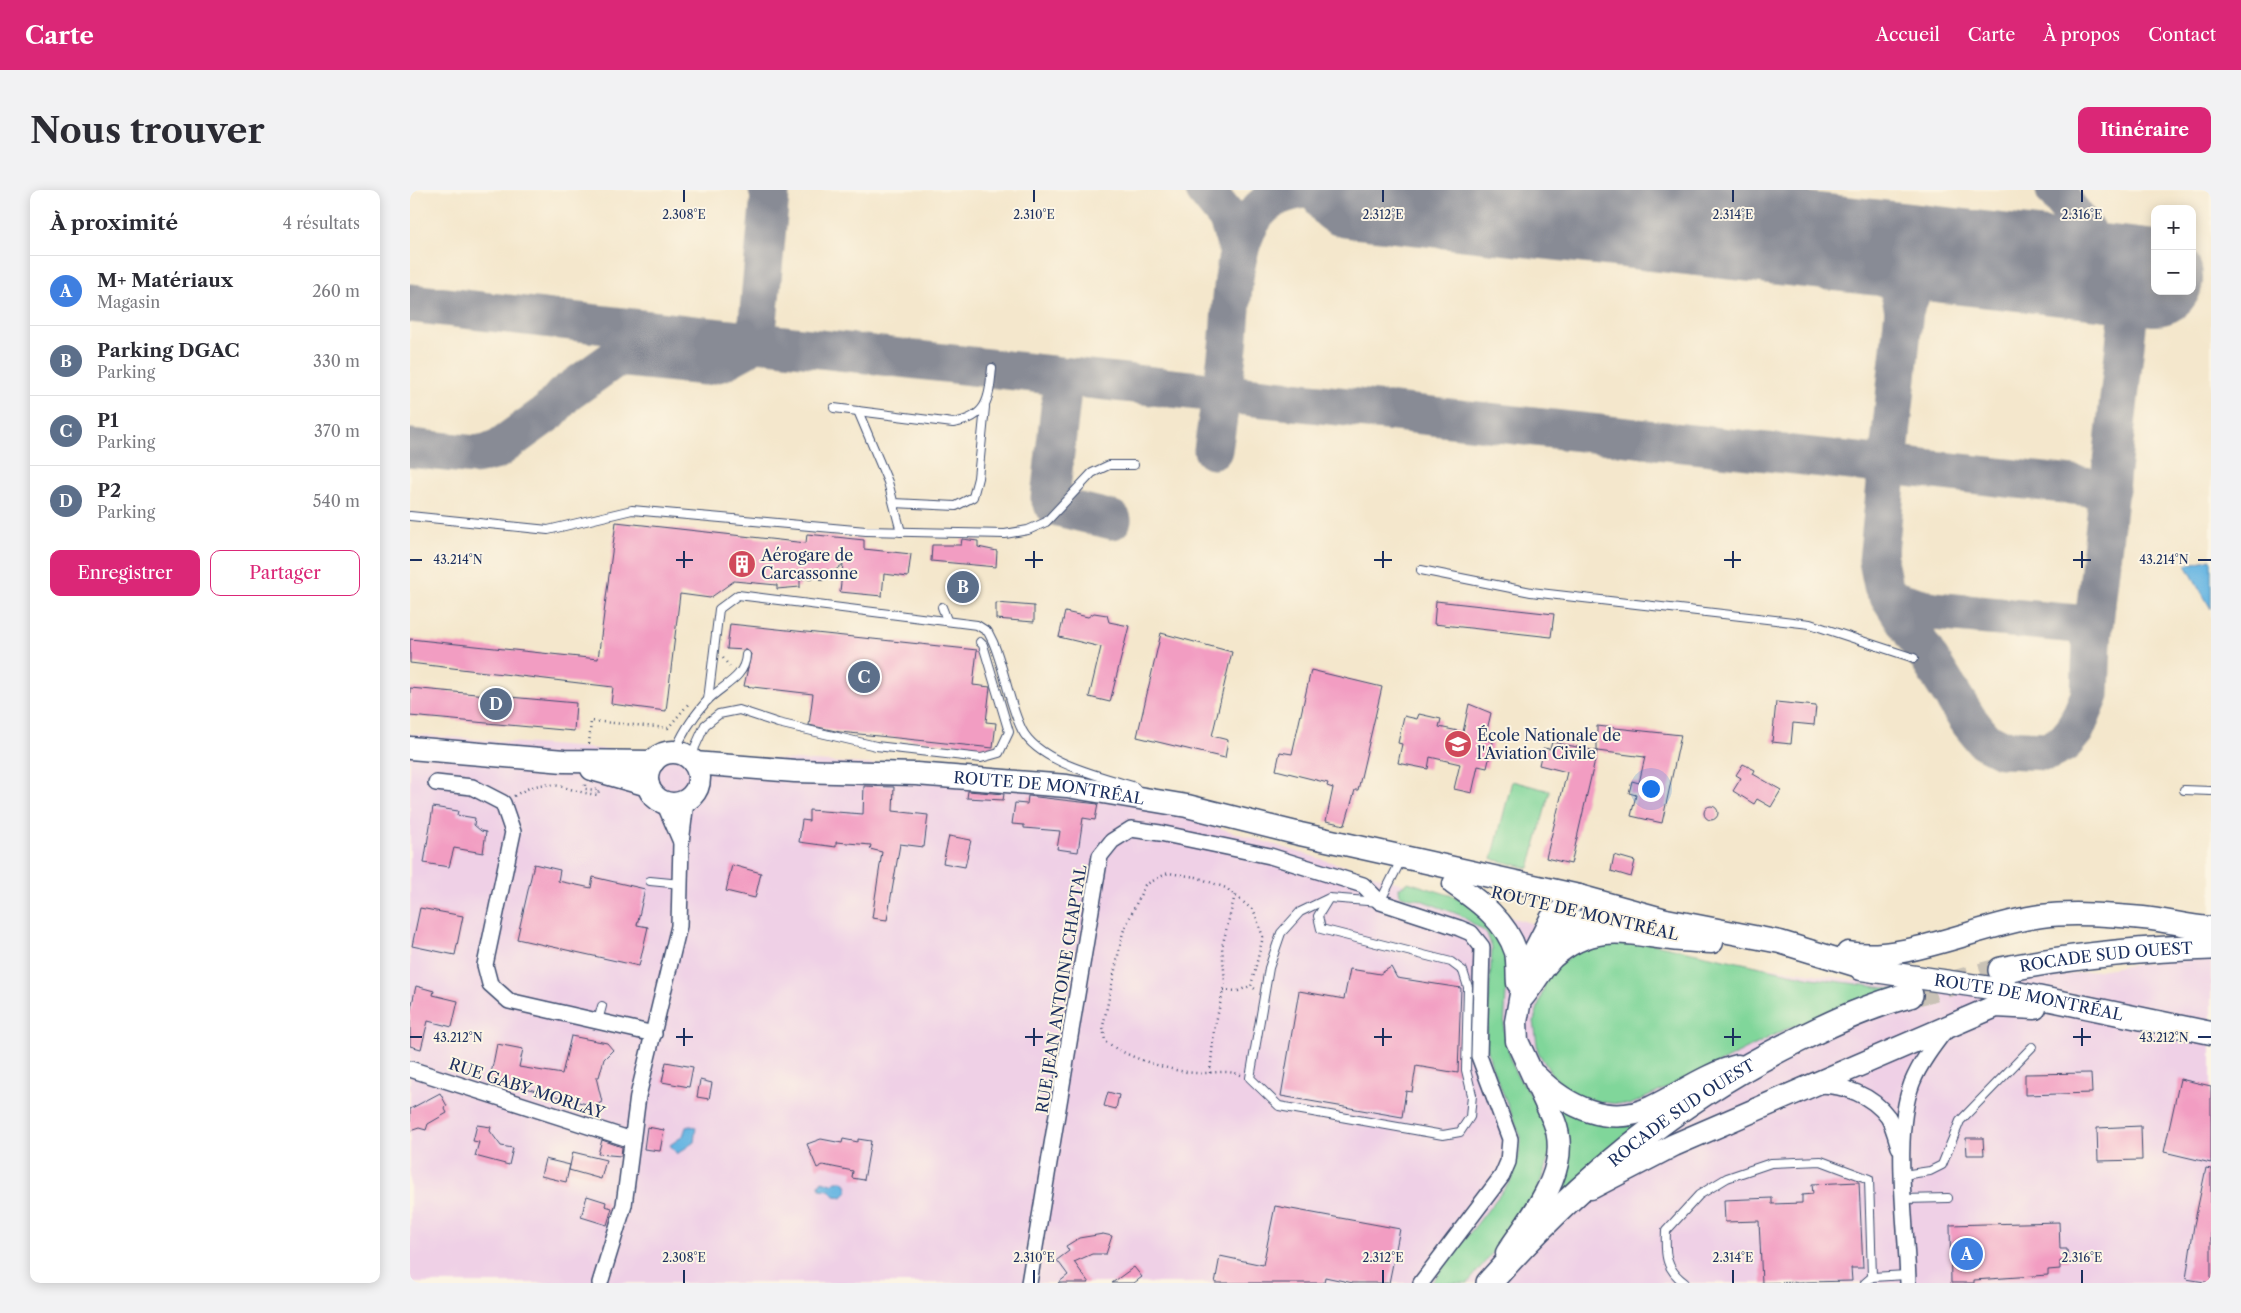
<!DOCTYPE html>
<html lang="fr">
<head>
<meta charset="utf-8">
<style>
  :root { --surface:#fff; --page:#f2f2f3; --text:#2b2b33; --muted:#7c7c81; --line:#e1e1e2; --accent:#db2777 }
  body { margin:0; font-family:"Libre Caslon Text",serif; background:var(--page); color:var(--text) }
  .controls { position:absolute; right:15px; top:15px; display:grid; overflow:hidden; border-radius:10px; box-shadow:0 2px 12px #0003 }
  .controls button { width:45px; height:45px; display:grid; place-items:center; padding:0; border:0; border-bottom:1px solid var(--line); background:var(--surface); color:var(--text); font:25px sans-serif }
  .you { position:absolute; left:1240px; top:598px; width:18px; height:18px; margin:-12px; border:4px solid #fff; border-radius:50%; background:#1a73e8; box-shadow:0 0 0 8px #1a73e833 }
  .badge { display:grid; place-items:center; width:32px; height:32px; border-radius:50%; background:var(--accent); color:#fff; font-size:16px; font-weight:700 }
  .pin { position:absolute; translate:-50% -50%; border:2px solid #fff; box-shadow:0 1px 5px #0006 }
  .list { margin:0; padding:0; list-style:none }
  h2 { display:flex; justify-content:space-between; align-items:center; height:65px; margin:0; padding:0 20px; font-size:21px }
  h2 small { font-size:16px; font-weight:400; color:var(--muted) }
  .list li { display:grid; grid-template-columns:32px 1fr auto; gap:15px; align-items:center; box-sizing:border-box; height:70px; padding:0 20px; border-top:1px solid var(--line) }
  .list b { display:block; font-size:19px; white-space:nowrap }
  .list p { margin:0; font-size:16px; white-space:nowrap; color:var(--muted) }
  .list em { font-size:16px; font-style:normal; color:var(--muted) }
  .actions { display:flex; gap:10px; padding:15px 20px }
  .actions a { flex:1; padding:11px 0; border:1px solid var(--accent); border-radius:10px; text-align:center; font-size:18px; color:var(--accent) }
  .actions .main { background:var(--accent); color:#fff }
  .map { position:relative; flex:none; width:1801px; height:1093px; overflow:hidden; border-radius:10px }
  header { display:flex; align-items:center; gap:30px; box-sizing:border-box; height:70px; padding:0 25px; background:var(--accent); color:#fff }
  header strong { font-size:24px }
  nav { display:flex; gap:28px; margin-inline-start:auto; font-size:18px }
  .intro { display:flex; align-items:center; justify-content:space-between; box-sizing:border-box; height:120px; padding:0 30px }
  h1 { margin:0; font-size:35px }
  .button { padding:12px 22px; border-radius:10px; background:var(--accent); color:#fff; font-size:18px; font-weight:700 }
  main { display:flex; gap:30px; padding:0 30px }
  aside { flex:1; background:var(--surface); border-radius:10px; box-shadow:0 2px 12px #0003 }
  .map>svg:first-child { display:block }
  .built { fill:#efd0e6 }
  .green { fill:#80d69a; stroke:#4e827c }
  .water { fill:#67b6e2; stroke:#4172a0 }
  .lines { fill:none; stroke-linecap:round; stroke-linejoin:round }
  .taxiway { stroke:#888b95; stroke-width:39 }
  .runway { stroke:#888b95; stroke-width:96 }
  .building { fill:#f29dc2 }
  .primary-tunnel { stroke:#c9c2b6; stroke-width:25; stroke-dasharray:25 12; stroke-linecap:butt }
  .service-casing { stroke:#3c4b6e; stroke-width:10 }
  .minor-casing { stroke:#3c4b6e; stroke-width:18 }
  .secondary-casing { stroke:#3c4b6e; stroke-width:25 }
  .primary-casing { stroke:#3c4b6e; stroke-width:28 }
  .path { stroke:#3c4b6e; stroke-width:2.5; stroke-dasharray:1 4; stroke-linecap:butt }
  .service { stroke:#fff; stroke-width:8 }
  .minor { stroke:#fff; stroke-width:15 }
  .secondary { stroke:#fff; stroke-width:22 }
  .primary { stroke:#fff; stroke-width:25 }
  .ticks { fill:none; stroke:#1b2f5e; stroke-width:2 }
  .labels { text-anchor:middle; stroke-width:4; stroke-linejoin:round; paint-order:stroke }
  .poi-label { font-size:16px; fill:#1b2f5e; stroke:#fcf5e5; text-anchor:start }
  .street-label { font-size:16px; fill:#1b2f5e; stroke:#fcf5e5 }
  .ticks-label { font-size:12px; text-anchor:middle; fill:#1b2f5e; stroke:#fcf5e5; stroke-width:4; stroke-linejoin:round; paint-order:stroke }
</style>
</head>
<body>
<header>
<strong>Carte</strong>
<nav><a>Accueil</a><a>Carte</a><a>À propos</a><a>Contact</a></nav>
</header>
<div class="intro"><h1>Nous trouver</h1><a class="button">Itinéraire</a></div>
<main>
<aside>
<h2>À proximité<small>4 résultats</small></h2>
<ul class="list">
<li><span class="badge" style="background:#3f7fe0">A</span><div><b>M+ Matériaux</b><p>Magasin</p></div><em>260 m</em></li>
<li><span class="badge" style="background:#5c6f8a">B</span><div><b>Parking DGAC</b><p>Parking</p></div><em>330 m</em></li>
<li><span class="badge" style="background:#5c6f8a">C</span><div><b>P1</b><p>Parking</p></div><em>370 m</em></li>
<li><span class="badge" style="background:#5c6f8a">D</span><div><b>P2</b><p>Parking</p></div><em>540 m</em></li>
</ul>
<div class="actions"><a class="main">Enregistrer</a><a>Partager</a></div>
</aside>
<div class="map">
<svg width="1801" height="1093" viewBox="0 0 1801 1093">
  <rect width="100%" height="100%" fill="#fcf5e5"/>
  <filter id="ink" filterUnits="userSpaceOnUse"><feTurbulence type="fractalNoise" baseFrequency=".02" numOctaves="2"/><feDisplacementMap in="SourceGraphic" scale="10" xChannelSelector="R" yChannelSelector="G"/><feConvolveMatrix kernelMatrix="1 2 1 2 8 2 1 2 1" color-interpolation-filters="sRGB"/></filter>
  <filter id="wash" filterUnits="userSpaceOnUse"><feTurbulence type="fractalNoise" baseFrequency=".0096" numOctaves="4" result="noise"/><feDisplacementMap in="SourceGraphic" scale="20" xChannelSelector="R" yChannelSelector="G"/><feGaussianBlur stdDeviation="1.12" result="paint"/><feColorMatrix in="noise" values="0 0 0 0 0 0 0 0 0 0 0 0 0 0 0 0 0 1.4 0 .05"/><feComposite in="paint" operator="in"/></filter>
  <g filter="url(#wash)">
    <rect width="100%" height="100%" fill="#f4e7cc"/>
    <!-- built -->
    <polygon class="built" points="0,544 190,559 633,584 1176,750 1531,803 1770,768 1801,768 1801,1093 0,1093"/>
    <!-- green -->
    <g class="green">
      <polygon points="1102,591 1140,601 1119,678 1082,669"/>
      <polygon points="998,692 1052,709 1072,720 1098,765 1094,840 1098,858 1105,882 1131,920 1142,958 1124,1011 1058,1093 1021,1093 1102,989 1109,964 1111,947 1082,877 1076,854 1082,758 1077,743 1050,725 1008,709 990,706 989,698"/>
      <polygon points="1226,750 1402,788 1490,800 1374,840 1298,879 1220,915 1190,912 1161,903 1142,885 1128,862 1124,831 1138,783 1175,755"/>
      <polygon points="1150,915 1248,925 1144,1013"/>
    </g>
    <!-- water -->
    <g class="water">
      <polygon points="1801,369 1801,419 1776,375"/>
      <polygon points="280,936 286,937 284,952 267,964 260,955 273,946 276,937"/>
      <polygon points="412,991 422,994 426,991 433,991 437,996 437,1002 432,1007 425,1006 419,1000 410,999 409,995"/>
    </g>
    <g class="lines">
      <!-- taxiway -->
      <g class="taxiway">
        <polyline points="795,0 817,27 829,62"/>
        <polyline points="1645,0 1707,84 1720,110 1682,451"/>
        <path d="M1444,55C1480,71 1486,83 1494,120L1468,371L1473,396L1558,530L1574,550L1592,559L1638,561L1654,553L1665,540L1680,505L1682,451L1676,440L1667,434L1523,421L1481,409"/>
        <polyline points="0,113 641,185 1700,299"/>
        <path d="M1494,120C1511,76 1527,72 1572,69"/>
        <polyline points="641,185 650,192 652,200 640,308 644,316 702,330"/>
        <polyline points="0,258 65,265 85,261 139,222 154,205 207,167 295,176 311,172 335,159 343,151 348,131 360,5 358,0"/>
        <path d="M803,260C808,226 814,191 818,157C822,118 821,63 842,30C852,13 870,3 889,0"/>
      </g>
      <!-- runway -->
      <polyline class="runway" points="940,0 1745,88"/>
    </g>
    <g id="blocks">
      <!-- building -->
      <g class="building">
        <polygon points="206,332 396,353 397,344 454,350 454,359 501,364 498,387 474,384 472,406 430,402 433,374 412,391 409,388 390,389 390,397 367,399 367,395 324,391 300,408 270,404 256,521 201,514 203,497 0,473 0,449 188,469"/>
        <polygon points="552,349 568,351 568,357 587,361 586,377 521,371 522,355 551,355"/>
        <polygon points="1026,411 1144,424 1141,447 1024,434"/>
        <polygon points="586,413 624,416 624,432 586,429"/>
        <polygon points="655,422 678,427 684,423 697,425 699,432 719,436 700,512 679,507 691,457 649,447"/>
        <polygon points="320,434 567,460 563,495 580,497 576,532 586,533 583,558 430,542 399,535 403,504 334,496 341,464 337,460 317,459"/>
        <polygon points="751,443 822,462 802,546 818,550 815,568 727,547"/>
        <polygon points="901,480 972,497 948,600 945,600 935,635 916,631 923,598 917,596 918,593 866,580 870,562 882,564"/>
        <polygon points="0,498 166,513 164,541 0,526"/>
        <polygon points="1366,512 1406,516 1404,535 1383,533 1381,554 1362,552"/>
        <polygon points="1059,514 1081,523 1075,549 1083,552 1077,578 1068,576 1062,603 1044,599 1050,574 1020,567 1018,579 988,573 992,554 988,553 994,526 1007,529 1009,524 1031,529 1029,537 1053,542"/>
        <polygon points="1187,536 1271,545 1252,633 1221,626 1226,605 1219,603 1222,591 1229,593 1235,567 1187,561"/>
        <polygon points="1142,552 1187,561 1161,674 1136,668 1157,582 1129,575 1133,558 1140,559"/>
        <polygon points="1333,574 1345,580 1343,584 1371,600 1361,617 1347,609 1344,614 1323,601 1331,588 1326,585"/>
        <polygon points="454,596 484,597 483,621 518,625 514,657 490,654 477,730 462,728 472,662 460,659 461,655 426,652 426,657 389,652 392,630 399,631 399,620 453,624"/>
        <polygon points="558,601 594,604 593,610 557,608"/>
        <polygon points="618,606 688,614 685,630 673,628 668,662 647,659 650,641 614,638 614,635 602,634 605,613 617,614"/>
        <circle cx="1301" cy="623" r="7"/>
        <polygon points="23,617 48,621 47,625 65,628 64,635 71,641 76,642 73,663 44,658 39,677 14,673"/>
        <polygon points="539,646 561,650 555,677 533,673"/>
        <polygon points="1204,665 1225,671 1221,687 1201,681"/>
        <polygon points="124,674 150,680 148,691 181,698 183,687 235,699 227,735 238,737 229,776 107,749"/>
        <polygon points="322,675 351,683 345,708 316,701"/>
        <polygon points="10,718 53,726 45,765 2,756"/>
        <polygon points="981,777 987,788 1051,798 1048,883 1006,876 1002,902 996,901 992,927 871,906 889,801 934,809 940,779 970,784"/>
        <polygon points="6,796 24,801 23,805 48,811 42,837 18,831 11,859 0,856 0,823"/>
        <polygon points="161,846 197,853 203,860 194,869 189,887 186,887 192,912 184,916 80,889 87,854 113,859 109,877 152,884"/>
        <polygon points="256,872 283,877 279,897 252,892"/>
        <polygon points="1681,883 1682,903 1615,905 1615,884"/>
        <polygon points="1770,889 1801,896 1801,973 1754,962"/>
        <polygon points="290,890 302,893 299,909 287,907"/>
        <polygon points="698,902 709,905 706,919 694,916"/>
        <polygon points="30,903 37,916 34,917 37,923 18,934 16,940 9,938 0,941 0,919"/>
        <polygon points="67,935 81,937 80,941 91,956 103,958 99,975 65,966 69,952 63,951"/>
        <polygon points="1731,936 1732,970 1688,971 1687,938"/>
        <polygon points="237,937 254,940 250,961 234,959"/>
        <polygon points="1556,948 1573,948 1574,965 1557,965"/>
        <polygon points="411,949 432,953 433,949 448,952 448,949 461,951 454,990 442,988 443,981 413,975 407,978 397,954"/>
        <polygon points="192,950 212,957 211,966 188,964"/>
        <polygon points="163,962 196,970 191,989 159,980"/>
        <polygon points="135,969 160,975 156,992 131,986"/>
        <polygon points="1796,978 1801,979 1801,1093 1776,1089 1784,1035"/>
        <polygon points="1449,992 1453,1078 1441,1078 1442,1091 1352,1093 1349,1031 1315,1032 1314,1010 1362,1008 1362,1014 1392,1013 1392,1005 1403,1004 1402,994"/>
        <polygon points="177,1006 196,1012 195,1016 202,1018 197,1035 171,1027"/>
        <polygon points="865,1016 990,1039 979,1093 943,1093 915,1087 914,1093 805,1093 810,1066 853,1075"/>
        <polygon points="1649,1032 1650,1059 1657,1059 1658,1071 1650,1071 1650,1079 1638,1080 1638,1085 1564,1090 1564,1093 1541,1093 1540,1035"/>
        <polygon points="693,1044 702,1046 696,1064 682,1064 664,1072 679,1093 648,1093 658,1085 647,1070 659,1061 656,1056 669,1048"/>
        <polygon points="724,1077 732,1087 724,1093 702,1093"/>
      </g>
    </g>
  </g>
  <g filter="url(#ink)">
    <use href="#blocks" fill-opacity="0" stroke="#3c4b6e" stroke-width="1"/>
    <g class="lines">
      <!-- primary-tunnel -->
      <polyline class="primary-tunnel" points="1500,805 1591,780"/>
      <!-- service casing -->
      <g class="service-casing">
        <g id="service">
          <path d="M424,218L543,233C578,227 579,209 582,178"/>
          <polyline points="448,221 478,292 491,342"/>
          <polyline points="484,313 546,316 563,307 568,288 575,217"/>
          <polyline points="0,326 138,340 222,320 456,341 595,344 618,340 636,332 682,283 699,275 724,275"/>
          <polyline points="1011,380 1121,402 1400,434 1504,468"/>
          <polyline points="532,417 537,430"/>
          <path d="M298,510L309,419L328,405L567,435L578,442L583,452C595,480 599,514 612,540C629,573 692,586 725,597"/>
          <path d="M265,562C271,545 284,526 296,512C310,496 335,489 336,465"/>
          <polyline points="282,571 285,557 295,535 309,524 329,520 368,533 466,556 571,568 589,563 599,542 573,455 570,452"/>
          <polyline points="1774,600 1801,601"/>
          <polyline points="240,691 271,694"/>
          <polyline points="919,708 908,726 911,739 1041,772 1053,781 1058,797 1056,880 1062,905 1060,927 1050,942 1033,945 869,916 840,888 859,778 871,743 890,722 919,708 970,712 988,676"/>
          <polyline points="188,831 192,816"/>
          <polyline points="1493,985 1520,981 1532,975 1550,931 1622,857"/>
          <polyline points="1494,1009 1538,1008"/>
          <path d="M1275,1093C1255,1079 1255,1064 1256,1041L1289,1005L1317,988L1361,973L1411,971L1459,989L1462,1087"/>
          <polyline points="1455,1093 1462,1087 1497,1085"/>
        </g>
      </g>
      <!-- minor casing -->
      <g class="minor-casing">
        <g id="minor">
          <polyline points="26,593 62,597 93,613 103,642 75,775 80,794 99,811 244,844"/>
          <polyline points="254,613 271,652"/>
          <polyline points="0,879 222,950"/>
          <path d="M1408,895C1434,895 1462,905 1478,927C1483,935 1486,947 1489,957"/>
          <polyline points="190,1093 214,1015 228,906 269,736 271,653 276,611"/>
          <polyline points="619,1093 690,666 702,651 721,639 750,643 860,666 953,695 970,712 1049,738 1061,743 1072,757 1069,866 1100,949 1098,972 1092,986 1011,1093"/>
          <path d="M1498,1093C1497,1035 1482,946 1502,893C1510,873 1524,855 1537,838"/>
        </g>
      </g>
      <!-- secondary casing -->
      <g class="secondary-casing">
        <g id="secondary">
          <polyline points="0,558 154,571 243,572"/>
          <circle cx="263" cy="588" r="26"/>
          <path id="s1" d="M284,573L385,581L506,584L657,596L777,616L890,644L1169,706L1256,730L1370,752L1465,781"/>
          <polyline points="182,579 238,595"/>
          <path d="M1044,694C1070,712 1096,731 1106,762C1108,772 1107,783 1108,793"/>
          <polyline points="1134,754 1155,739 1191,724 1214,726"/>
          <path d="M1438,763C1495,773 1571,734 1631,726C1664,722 1700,725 1733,728C1756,730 1778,737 1801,738"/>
          <path id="s2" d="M1451,779L1588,799L1801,843"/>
          <path d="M1113,807C1123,795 1132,778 1143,767C1182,733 1214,742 1260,749C1274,751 1288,751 1302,752"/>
          <path d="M1126,886C1157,917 1200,938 1242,917C1272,903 1296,884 1328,876"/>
          <polyline points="1181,998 1264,955 1586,816 1625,818"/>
          <path d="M1097,1063C1122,1025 1163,979 1144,931L1107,851L1106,832L1115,782L1119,772L1141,729L1169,706"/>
        </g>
      </g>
      <!-- primary casing -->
      <g class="primary-casing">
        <g id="primary">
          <path id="s3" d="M1591,780C1661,766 1730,759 1801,757"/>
          <path id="s4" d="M1079,1093C1168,992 1268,908 1390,849C1426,831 1461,815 1500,805"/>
        </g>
      </g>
      <!-- path -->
      <g class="path">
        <polyline points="313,468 320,477"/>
        <polyline points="179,554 181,531 258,538 280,512"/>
        <path d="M104,606C141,583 151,601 188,605L189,600L175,599V594"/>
        <polyline points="813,800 828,801 840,796"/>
        <polyline points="800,883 804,841 815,792 812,757 825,705"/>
        <path d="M831,885C816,879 800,884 785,883C760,881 715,867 695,851L693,836L713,742L735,695L758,683L786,687L816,698L844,721L853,747L841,796L845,799"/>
      </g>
      <!-- service -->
      <use href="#service" class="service"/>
      <!-- minor -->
      <use href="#minor" class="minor"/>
      <!-- secondary -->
      <use href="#secondary" class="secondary"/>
      <!-- primary -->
      <use href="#primary" class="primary"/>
    </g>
  </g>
  <!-- ticks -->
  <path class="ticks" d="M274,0V12M624,0V12M973,0V12M1323,0V12M1672,0V12M274,361V378M624,361V378M973,361V378M1323,361V378M1672,361V378M0,370H12M266,370H283M615,370H633M964,370H982M1314,370H1331M1663,370H1681M1788,370H1801M274,838V856M624,838V856M973,838V856M1323,838V856M1672,838V856M0,847H12M266,847H283M615,847H633M964,847H982M1314,847H1331M1663,847H1681M1788,847H1801M274,1080V1093M624,1080V1093M973,1080V1093M1323,1080V1093M1672,1080V1093"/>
  <!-- icons -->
  <defs>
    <g id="building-disc" transform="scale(1.4375)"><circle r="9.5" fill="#d1495b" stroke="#fcf5e5"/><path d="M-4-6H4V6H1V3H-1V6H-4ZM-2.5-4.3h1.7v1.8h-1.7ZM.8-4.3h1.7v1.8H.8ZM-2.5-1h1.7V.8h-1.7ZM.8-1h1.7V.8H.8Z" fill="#fff"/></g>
    <g id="university-disc" transform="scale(1.4375)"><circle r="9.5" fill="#d1495b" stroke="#fcf5e5"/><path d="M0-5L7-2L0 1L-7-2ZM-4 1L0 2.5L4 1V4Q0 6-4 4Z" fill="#fff"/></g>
  </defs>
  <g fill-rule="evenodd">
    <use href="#building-disc" x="332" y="374"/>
    <use href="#university-disc" x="1048" y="554"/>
  </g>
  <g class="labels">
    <!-- poi labels -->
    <g class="poi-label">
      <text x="351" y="371">Aérogare de<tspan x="351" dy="18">Carcassonne</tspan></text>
      <text x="1067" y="551">École Nationale de<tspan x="1067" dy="18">l'Aviation Civile</tspan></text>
    </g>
    <!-- street labels -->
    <g class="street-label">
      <text dy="6" stroke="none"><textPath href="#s1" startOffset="356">ROUTE DE MONTRÉAL</textPath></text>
      <text transform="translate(1175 723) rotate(13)" y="6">ROUTE DE MONTRÉAL</text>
      <text dy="6" stroke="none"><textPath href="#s3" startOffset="106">ROCADE SUD OUEST</textPath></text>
      <text transform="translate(651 799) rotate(-81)" y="6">RUE JEAN ANTOINE CHAPTAL</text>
      <text dy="6" stroke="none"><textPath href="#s2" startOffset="170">ROUTE DE MONTRÉAL</textPath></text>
      <text transform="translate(117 898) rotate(18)" y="6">RUE GABY MORLAY</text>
      <text dy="6" stroke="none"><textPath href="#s4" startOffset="258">ROCADE SUD OUEST</textPath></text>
    </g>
  </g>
  <g class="ticks-label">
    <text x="274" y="29">2.308°E</text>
    <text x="624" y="29">2.310°E</text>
    <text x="973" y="29">2.312°E</text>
    <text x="1323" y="29">2.314°E</text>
    <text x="1672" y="29">2.316°E</text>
    <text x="48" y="374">43.214°N</text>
    <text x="1754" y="374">43.214°N</text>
    <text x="48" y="852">43.212°N</text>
    <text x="1754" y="852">43.212°N</text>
    <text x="274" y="1072">2.308°E</text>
    <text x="624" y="1072">2.310°E</text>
    <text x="973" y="1072">2.312°E</text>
    <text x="1323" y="1072">2.314°E</text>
    <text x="1672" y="1072">2.316°E</text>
  </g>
</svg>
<div class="controls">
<button>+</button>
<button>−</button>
</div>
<div class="you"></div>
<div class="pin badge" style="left:1557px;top:1064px;background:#3f7fe0">A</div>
<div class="pin badge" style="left:553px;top:397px;background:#5c6f8a">B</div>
<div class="pin badge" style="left:454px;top:487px;background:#5c6f8a">C</div>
<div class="pin badge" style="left:86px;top:514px;background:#5c6f8a">D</div>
</div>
</main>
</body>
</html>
